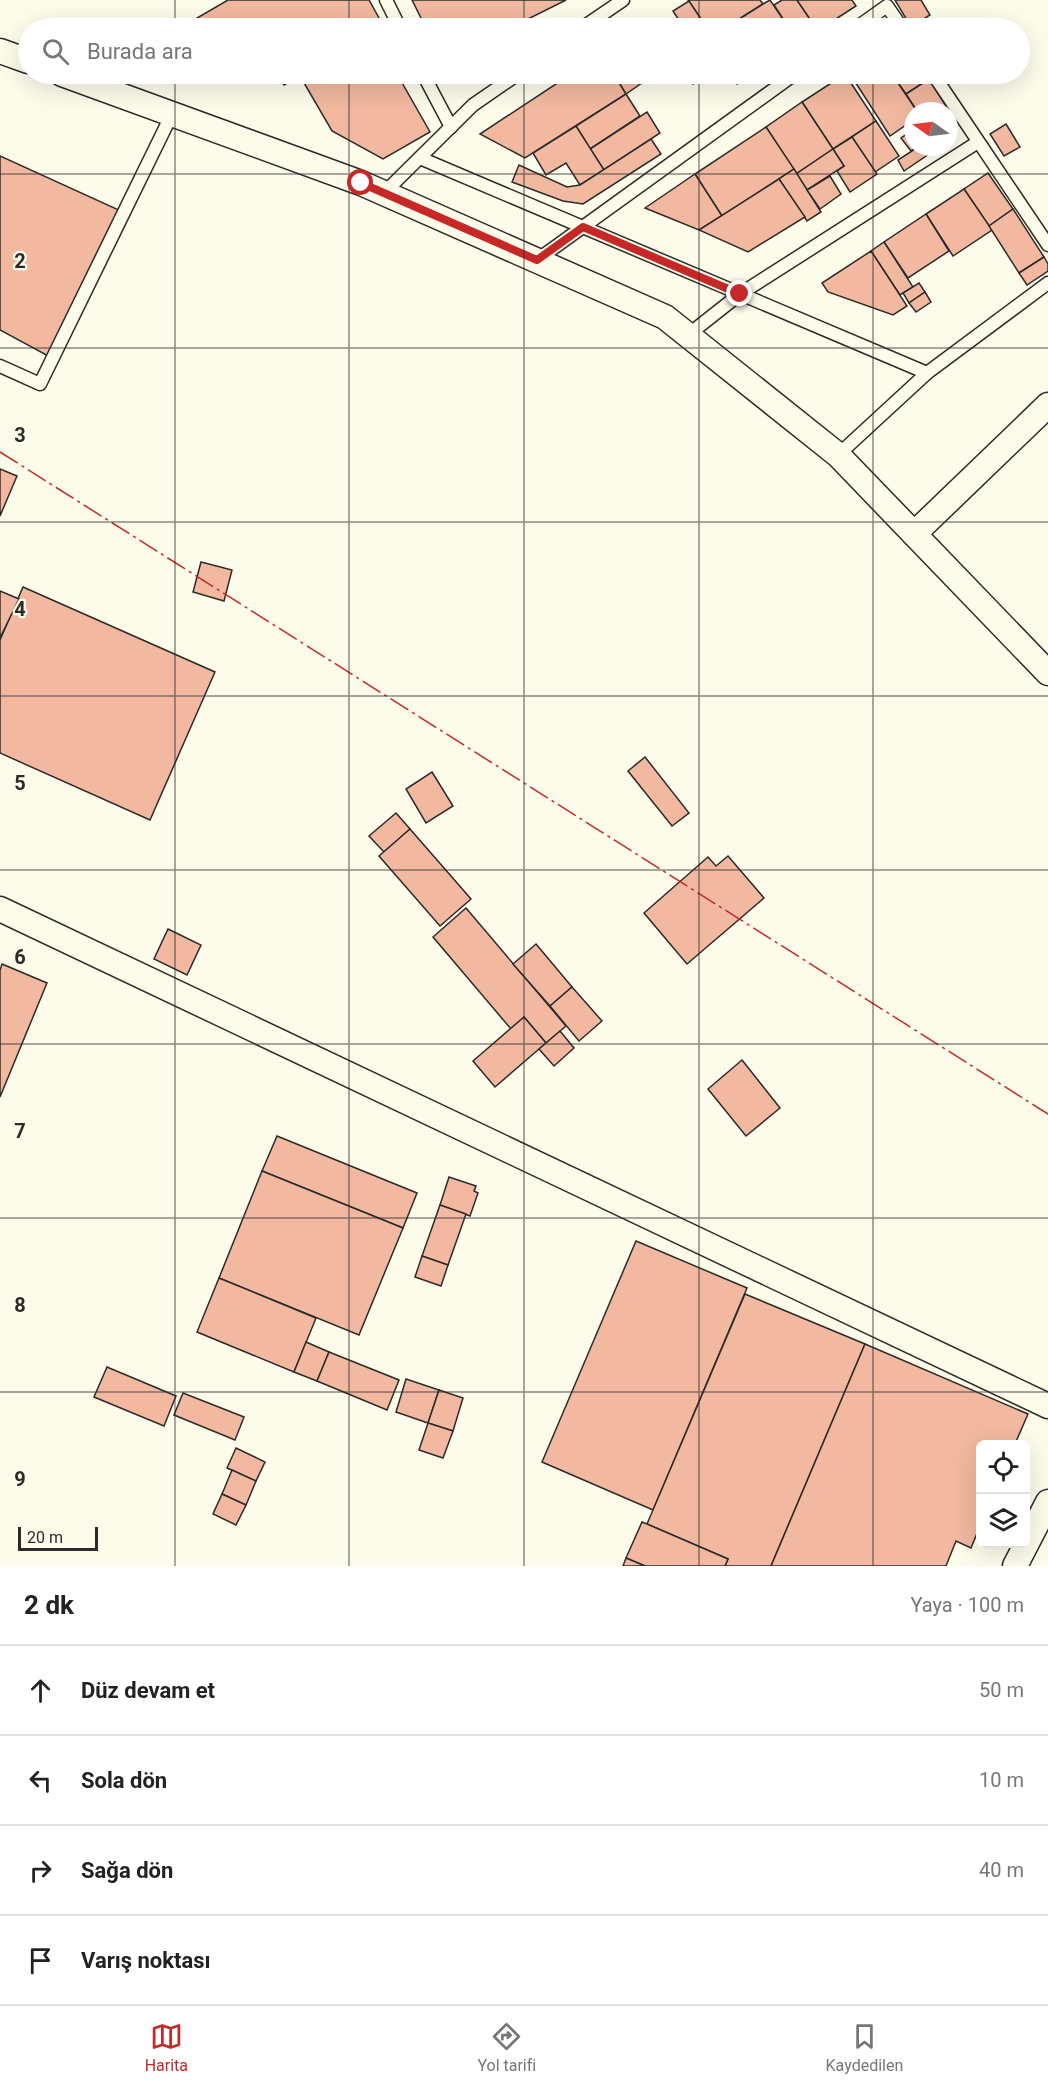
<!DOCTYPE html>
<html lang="tr">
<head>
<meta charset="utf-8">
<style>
  :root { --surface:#fff; --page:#f2f2f2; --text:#222; --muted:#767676; --line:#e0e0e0; --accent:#c62828 }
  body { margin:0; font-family:Roboto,sans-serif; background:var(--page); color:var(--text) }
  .controls { position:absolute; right:18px; bottom:18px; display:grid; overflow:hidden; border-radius:9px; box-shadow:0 6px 24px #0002 }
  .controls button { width:54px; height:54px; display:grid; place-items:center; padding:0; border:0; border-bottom:2px solid var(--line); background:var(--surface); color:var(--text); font:30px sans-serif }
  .compass { position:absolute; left:904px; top:102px; width:54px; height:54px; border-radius:50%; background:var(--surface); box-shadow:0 6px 24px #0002; rotate:284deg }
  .scale { position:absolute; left:18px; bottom:15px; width:80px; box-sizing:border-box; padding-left:6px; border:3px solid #2b2b2b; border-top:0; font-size:16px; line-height:21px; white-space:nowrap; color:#2b2b2b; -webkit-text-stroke:4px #fdfbea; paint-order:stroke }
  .stop { position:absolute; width:18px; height:18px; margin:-14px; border:4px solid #c62828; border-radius:50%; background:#fff }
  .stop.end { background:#c62828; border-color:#fff; box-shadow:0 2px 6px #0008 }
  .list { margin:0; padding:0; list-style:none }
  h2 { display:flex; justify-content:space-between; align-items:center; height:78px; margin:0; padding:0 24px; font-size:26px }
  h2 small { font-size:20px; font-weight:400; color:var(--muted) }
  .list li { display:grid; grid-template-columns:39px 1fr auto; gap:18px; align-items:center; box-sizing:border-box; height:90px; padding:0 24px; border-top:2px solid var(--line) }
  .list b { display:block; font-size:22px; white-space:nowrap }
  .list em { font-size:20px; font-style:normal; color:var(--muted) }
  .icon { flex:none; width:33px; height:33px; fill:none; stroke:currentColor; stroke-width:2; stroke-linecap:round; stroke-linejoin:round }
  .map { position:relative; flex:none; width:1048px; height:1566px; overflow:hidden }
  .search { position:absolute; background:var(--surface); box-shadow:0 6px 24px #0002; left:18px; right:18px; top:18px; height:66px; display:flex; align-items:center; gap:15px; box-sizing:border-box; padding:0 21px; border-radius:33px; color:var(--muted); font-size:22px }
  .sheet { height:438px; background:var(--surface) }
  nav { display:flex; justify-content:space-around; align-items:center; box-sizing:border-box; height:84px; border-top:2px solid var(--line); background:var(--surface); font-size:16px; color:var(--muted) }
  nav a { display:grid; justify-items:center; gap:3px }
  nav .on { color:var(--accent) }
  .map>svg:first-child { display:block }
  .building { fill:#f2b8a0; stroke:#2b2b2b; stroke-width:1.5 }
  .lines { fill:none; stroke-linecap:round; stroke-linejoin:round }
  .service-casing { stroke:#2b2b2b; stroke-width:15 }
  .minor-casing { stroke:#2b2b2b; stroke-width:27 }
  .service { stroke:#fdfbea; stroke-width:12 }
  .minor { stroke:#fdfbea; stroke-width:24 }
  .power { stroke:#c62828; stroke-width:1.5; stroke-dasharray:21 4.5 3 4.5; stroke-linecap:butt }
  .route { stroke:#c62828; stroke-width:8 }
  .grid { fill:none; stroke:#2b2b2b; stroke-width:1.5; stroke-opacity:0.55 }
  .grid-label { font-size:20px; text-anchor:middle; font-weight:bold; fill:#2b2b2b; stroke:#fdfbea; stroke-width:4.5; stroke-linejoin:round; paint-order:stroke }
</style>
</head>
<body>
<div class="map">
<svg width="1048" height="1566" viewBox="0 0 1048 1566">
  <rect width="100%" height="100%" fill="#fdfbea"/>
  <!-- building -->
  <g class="building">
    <polygon points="228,0 369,0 384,27 202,28 197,18"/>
    <polygon points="412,0 566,0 510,28 426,28"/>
    <polygon points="688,0 760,0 763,4 725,28 707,28"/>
    <polygon points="770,0 789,28 725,28 763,4"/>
    <polygon points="782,0 797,0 814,25 809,28 789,28 774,5"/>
    <polygon points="797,0 852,0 856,6 822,28 816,28"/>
    <polygon points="895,0 921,0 930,15 911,27"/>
    <polygon points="689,1 707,28 684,28 673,11"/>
    <polygon points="652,20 658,28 639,28"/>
    <polygon points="278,74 304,74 284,85"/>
    <polygon points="304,74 397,74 430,132 383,159 332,131 300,76"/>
    <polygon points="571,74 614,74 626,94 525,158 480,134"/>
    <polygon points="614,74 646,74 649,78 626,94"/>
    <polygon points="686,74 709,74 693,84"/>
    <polygon points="730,74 753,74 737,84"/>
    <polygon points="845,74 876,121 833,149 802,102"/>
    <polygon points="850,74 892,74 917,111 913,111 913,120 890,136"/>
    <polygon points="892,74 925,74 929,79 906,94"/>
    <polygon points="929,79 956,122 949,126 949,111 917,111 906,94"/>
    <polygon points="626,94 640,116 590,149 576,126"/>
    <polygon points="802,102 833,149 796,174 766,127"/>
    <polygon points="647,112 660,133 604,170 590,149"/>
    <polygon points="876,121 899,156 875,172 852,137"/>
    <polygon points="1006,124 1020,147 1004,156 990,134"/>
    <polygon points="576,126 604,170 580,185 566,163 546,175 533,153"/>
    <polygon points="766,127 794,169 722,216 695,174"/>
    <polygon points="913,130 913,147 918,147 911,151 901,138"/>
    <polygon points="852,137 877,174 850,192 837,171 844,166 833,149"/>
    <polygon points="651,139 661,154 583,204 563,201 512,182 519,165 567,187 580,185"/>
    <polygon points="918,147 924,147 929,154 904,171 898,160"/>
    <polygon points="833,149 844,166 807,190 796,174"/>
    <polygon points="0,156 121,211 50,357 0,330"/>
    <polygon points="794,169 821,212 807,221 779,179"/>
    <polygon points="988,173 1013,209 989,226 964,189"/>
    <polygon points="695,174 722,216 699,230 645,208"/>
    <polygon points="830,176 841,194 820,209 807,190"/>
    <polygon points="779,179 805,217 748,252 699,230"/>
    <polygon points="964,189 992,230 953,256 926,214"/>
    <polygon points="1013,209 1044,257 1019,273 989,226"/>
    <polygon points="926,214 949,251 908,278 884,242"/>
    <polygon points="884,242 913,287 900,295 871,251"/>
    <polygon points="871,251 907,306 893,315 828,292 822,283"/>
    <polygon points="1044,257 1048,264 1048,271 1027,285 1019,273"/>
    <polygon points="919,283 925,292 909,303 903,293"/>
    <polygon points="925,292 931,302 916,312 909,303"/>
    <polygon points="0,469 17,476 0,516"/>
    <polygon points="201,562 232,570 224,601 193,592"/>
    <polygon points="23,587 215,672 150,820 0,753 0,640"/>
    <polygon points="0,591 19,599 0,638"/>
    <polygon points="645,757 689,813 672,826 628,771"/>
    <polygon points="432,772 453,806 426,823 406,789"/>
    <polygon points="396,813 410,829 384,852 369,836"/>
    <polygon points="410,829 471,899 440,926 379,856"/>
    <polygon points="728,856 764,898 687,964 644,913 708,857 716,866"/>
    <polygon points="466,908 566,1026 546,1043 524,1017 511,1029 433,937"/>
    <polygon points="168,929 201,945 187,975 154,959"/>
    <polygon points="536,944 572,987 550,1006 513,964"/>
    <polygon points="2,964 47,983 0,1097 0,970"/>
    <polygon points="572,987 602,1021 579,1041 550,1006"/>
    <polygon points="524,1017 546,1043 495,1087 473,1061"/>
    <polygon points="560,1031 574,1048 554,1066 539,1049"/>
    <polygon points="742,1060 780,1108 746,1136 708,1089"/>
    <polygon points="277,1136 417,1193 403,1228 262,1171"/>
    <polygon points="262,1171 403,1228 359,1335 219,1278"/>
    <polygon points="449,1177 476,1186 474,1191 478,1193 470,1216 440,1205"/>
    <polygon points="440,1205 466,1214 448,1265 422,1256"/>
    <polygon points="636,1241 747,1288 653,1510 542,1462"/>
    <polygon points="422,1256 448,1265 441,1286 415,1277"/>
    <polygon points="219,1278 316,1318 294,1372 197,1332"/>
    <polygon points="745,1294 865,1344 771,1566 725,1566 728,1559 647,1524"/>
    <polygon points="306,1342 329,1352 317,1381 294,1372"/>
    <polygon points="865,1344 1028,1414 1015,1444 980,1444 980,1526 971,1548 956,1541 946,1566 771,1566"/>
    <polygon points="329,1352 399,1380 387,1410 317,1381"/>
    <polygon points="107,1367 176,1396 164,1426 94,1397"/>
    <polygon points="406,1379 439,1390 428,1423 396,1412"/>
    <polygon points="439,1390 463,1398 453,1431 428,1423"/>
    <polygon points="183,1393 244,1417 235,1440 174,1415"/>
    <polygon points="428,1423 453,1431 443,1458 419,1450"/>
    <polygon points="236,1448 265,1462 256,1481 227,1468"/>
    <polygon points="232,1470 256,1481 246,1505 222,1494"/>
    <polygon points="222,1494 246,1505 236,1525 213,1514"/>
    <polygon points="642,1522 647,1524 728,1559 725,1566 645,1566 626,1558"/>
    <polygon points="626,1558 645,1566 623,1566"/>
  </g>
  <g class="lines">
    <!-- service casing -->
    <g class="service-casing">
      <g id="service">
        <polyline points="386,0 400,28"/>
        <polyline points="582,28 623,0"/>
        <polyline points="856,28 887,6 902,28"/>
        <polyline points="423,74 451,127"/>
        <polyline points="933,74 1048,245"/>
        <polyline points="420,158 927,373 1048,283"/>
        <polyline points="384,193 473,105 518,74"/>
        <polyline points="537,260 795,74"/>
        <polyline points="688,335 740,294 978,142"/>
        <polyline points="0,366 40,384 172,114"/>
        <polyline points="838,455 927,373"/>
      </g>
    </g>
    <!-- minor casing -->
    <g class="minor-casing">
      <g id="minor">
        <polyline points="0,51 28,61"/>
        <polyline points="62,74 361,183 665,317 838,455 1048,673"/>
        <polyline points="914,534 1048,405"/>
        <polyline points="0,909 1048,1406"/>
        <polyline points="1015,1566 1048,1502"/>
      </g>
    </g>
    <!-- service -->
    <use href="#service" class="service"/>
    <!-- minor -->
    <use href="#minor" class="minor"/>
    <!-- power -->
    <polyline class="power" points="0,452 1048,1114"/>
  </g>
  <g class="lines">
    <!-- route -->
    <polyline class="route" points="361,183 537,260 583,227 740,294"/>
  </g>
  <!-- grid -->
  <path class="grid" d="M175,0V28M349,0V28M524,0V28M699,0V28M873,0V28M175,74V1566M349,74V1566M524,74V1566M699,74V1566M873,74V1566M0,174H1048M0,348H1048M0,522H1048M0,696H1048M0,870H1048M0,1044H1048M0,1218H1048M0,1392H1048"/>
  <g class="grid-label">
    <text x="20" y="268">2</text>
    <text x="20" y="442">3</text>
    <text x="20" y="616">4</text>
    <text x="20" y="790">5</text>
    <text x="20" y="964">6</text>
    <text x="20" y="1138">7</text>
    <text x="20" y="1312">8</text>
    <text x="20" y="1486">9</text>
  </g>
</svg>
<div class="controls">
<button><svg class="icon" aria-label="locate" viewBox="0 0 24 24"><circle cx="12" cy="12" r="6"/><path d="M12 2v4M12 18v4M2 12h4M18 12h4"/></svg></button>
<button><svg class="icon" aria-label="layers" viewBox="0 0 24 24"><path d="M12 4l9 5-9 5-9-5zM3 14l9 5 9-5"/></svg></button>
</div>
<svg class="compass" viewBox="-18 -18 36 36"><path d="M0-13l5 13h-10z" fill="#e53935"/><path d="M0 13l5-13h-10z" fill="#767676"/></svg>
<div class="scale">20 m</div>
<div class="stop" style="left:361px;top:183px"></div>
<div class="stop end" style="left:740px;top:294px"></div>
<div class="search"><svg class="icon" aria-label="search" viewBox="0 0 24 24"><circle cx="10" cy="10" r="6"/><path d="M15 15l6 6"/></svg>Burada ara</div>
</div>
<section class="sheet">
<h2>2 dk<small>Yaya · 100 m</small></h2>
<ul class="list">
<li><svg class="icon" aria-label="ahead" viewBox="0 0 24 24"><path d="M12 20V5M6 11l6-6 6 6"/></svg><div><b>Düz devam et</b></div><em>50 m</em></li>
<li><svg class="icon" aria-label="left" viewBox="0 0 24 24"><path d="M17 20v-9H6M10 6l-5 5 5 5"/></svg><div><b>Sola dön</b></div><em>10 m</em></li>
<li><svg class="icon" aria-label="right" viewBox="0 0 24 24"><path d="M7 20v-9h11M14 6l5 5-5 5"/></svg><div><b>Sağa dön</b></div><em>40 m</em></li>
<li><svg class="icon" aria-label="arrive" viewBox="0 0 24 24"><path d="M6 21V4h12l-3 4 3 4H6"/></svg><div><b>Varış noktası</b></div></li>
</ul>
</section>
<nav>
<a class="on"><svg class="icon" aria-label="map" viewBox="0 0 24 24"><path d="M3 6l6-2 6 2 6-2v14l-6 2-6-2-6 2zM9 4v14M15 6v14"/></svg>Harita</a>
<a><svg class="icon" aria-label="directions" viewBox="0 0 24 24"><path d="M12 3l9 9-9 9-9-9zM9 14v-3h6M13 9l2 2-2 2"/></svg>Yol tarifi</a>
<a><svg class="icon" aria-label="saved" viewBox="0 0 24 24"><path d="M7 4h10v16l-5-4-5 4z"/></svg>Kaydedilen</a>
</nav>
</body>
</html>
